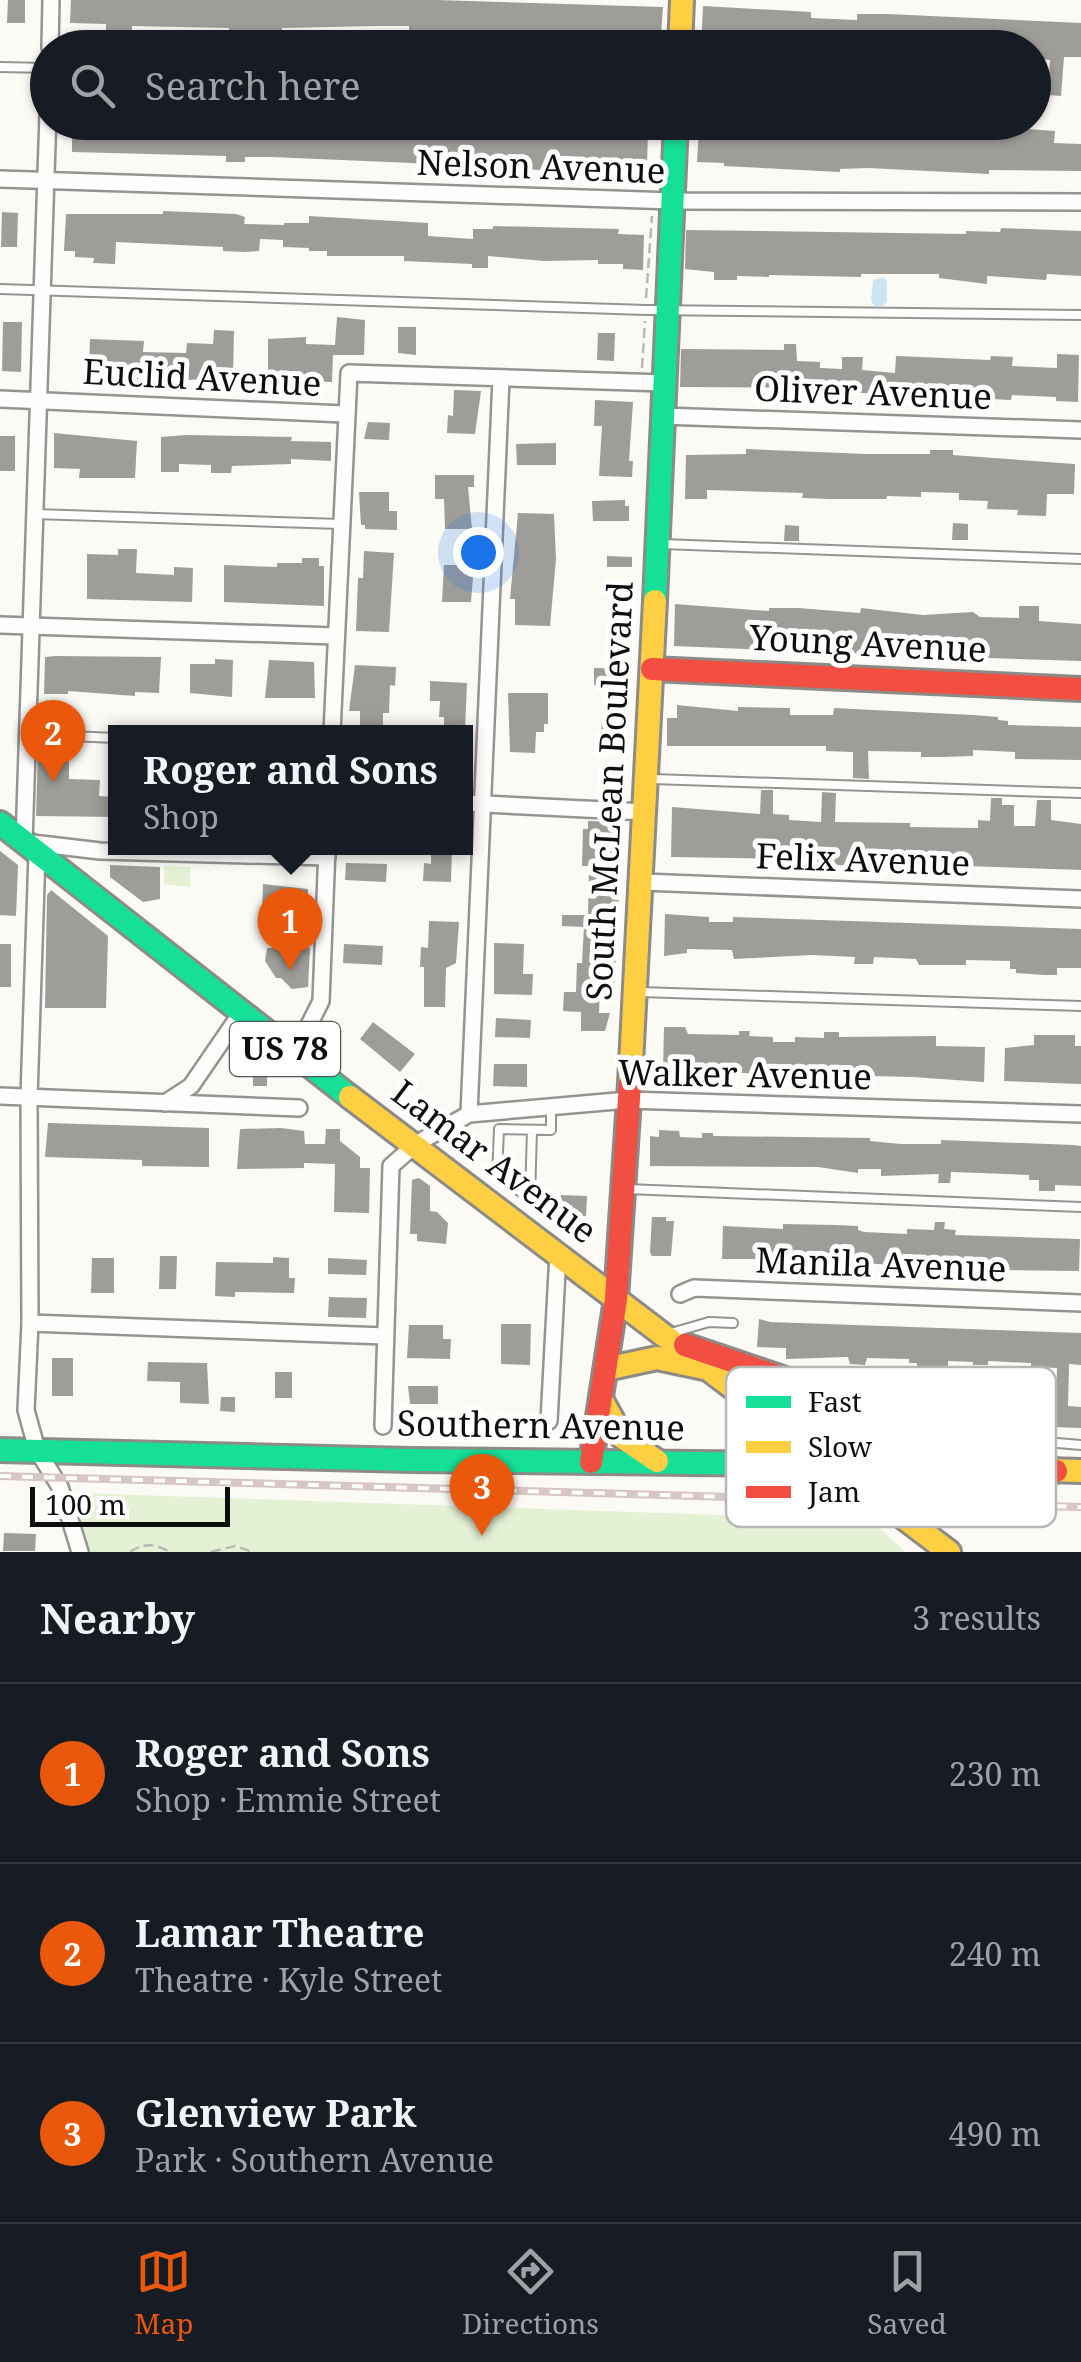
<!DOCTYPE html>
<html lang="en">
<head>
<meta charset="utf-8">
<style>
  :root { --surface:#171b24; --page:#20242c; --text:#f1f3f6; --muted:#9ea1a6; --line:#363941; --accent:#ea580c }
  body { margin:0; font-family:"Noto Serif",serif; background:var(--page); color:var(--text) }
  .scale { position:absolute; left:30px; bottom:25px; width:200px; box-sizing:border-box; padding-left:10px; border:5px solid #0e0e0e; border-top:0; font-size:28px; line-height:35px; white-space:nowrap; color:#0e0e0e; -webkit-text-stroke:8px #fff; paint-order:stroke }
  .you { position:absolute; left:478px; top:552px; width:35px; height:35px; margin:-25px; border:8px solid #fff; border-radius:50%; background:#1a73e8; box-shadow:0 0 0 15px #1a73e833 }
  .badge { display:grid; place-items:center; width:65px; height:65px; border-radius:50%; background:var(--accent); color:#fff; font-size:32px; font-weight:700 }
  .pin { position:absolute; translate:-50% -82px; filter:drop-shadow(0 2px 5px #0008) }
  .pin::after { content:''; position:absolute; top:52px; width:35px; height:30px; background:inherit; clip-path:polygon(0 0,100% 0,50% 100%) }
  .popup { position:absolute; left:108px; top:725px; width:365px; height:130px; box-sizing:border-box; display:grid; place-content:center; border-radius:0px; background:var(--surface); filter:drop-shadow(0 2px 8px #0005); font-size:32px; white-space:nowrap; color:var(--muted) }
  .popup b { font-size:38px; color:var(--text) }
  .popup::after { content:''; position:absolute; left:50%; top:100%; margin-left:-20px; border:20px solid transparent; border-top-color:var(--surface) }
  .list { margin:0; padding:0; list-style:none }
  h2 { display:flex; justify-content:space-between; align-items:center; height:130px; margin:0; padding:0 40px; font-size:42px }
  h2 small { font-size:32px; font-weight:400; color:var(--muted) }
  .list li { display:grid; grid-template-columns:65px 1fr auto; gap:30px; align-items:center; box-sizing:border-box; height:180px; padding:0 40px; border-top:2px solid var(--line) }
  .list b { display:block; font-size:38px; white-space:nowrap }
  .list p { margin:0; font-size:32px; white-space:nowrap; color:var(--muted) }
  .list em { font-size:32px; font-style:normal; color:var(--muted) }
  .icon { flex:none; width:55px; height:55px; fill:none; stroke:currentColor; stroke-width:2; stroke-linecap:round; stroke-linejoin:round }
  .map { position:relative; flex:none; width:1081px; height:1552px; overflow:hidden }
  .search { position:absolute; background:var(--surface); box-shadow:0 2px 8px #0004; left:30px; right:30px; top:30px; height:110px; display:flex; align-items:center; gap:25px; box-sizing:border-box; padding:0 35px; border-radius:55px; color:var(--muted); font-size:38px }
  .sheet { height:670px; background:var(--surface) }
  nav { display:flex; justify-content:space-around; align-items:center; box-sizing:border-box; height:140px; border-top:2px solid var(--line); background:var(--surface); font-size:28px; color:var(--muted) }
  nav a { display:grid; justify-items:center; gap:5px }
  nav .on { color:var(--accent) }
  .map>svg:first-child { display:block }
  .green { fill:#e4f1d4 }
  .water { fill:#cbe5f5 }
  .building { fill:#9f9d99 }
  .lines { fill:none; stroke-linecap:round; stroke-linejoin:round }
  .lane-casing { stroke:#959492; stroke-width:12 }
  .street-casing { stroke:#959492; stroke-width:20 }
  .fast-casing { stroke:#8c8b88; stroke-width:28 }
  .slow-casing { stroke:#8c8b88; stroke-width:28 }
  .jam-casing { stroke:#8c8b88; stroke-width:28 }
  .path { stroke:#b8b8b7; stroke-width:2.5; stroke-dasharray:10 5; stroke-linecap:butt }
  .lane { stroke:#fffefd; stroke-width:8 }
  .street { stroke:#fffefd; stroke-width:15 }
  .fast { stroke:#16e098; stroke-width:22 }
  .slow { stroke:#ffcf43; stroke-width:22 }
  .jam { stroke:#f24e42; stroke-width:22 }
  .rail-casing { stroke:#d8c5c5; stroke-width:8 }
  .rail { stroke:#fff; stroke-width:4; stroke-dasharray:11; stroke-linecap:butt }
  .fast-bridge-casing { stroke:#8c8b88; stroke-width:28; stroke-linecap:butt }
  .fast-bridge { stroke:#16e098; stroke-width:22 }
  .labels { text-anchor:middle; stroke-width:10; stroke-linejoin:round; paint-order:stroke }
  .shield { fill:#fff; stroke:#565656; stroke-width:2.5 }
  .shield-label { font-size:32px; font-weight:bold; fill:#0e0e0e }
  .street-label { font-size:35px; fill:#0e0e0e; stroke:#fff }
  .key { fill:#fff; stroke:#b7b7b7; stroke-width:2.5 }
  .key-label { font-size:28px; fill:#0e0e0e }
</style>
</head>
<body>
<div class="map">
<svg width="1081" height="1552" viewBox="0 0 1081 1552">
  <rect width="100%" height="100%" fill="#fcfaf4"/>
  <!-- green -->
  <g class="green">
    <polygon points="164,866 190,867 190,887 164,884"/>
    <polygon points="78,1493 870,1520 906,1552 77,1552"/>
  </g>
  <!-- water -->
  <polygon class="water" points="883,277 887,281 887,301 883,306 874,306 871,300 873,280"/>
  <!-- building -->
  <g class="building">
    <polygon points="8,0 25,0 25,23 7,23"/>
    <polygon points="71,0 436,0 663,7 661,35 620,33 620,44 561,36 431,30 431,41 409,41 409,26 377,26 282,28 282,33 244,33 244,39 228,39 229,28 132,26 132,35 106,34 106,24 70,23"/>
    <polygon points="703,6 811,12 811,18 857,20 857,14 887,14 1081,23 1081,57 1064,57 1061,96 1048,95 1050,60 1034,58 1034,48 701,48"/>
    <polygon points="72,122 337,122 337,136 379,136 380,131 405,132 405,139 441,140 442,128 506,133 506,124 588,131 587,136 626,138 627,132 648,133 647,164 655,164 654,175 499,168 498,178 468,177 468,172 439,170 440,166 412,163 271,157 245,157 245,162 226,162 226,156 72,152"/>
    <polygon points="726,122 770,122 784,128 822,131 822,137 848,139 848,133 878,135 878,123 969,130 970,122 999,122 998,127 1055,131 1054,143 1081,144 1081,171 989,170 989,174 868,168 840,169 840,172 724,166 724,163 697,162 699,126 726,127"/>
    <polygon points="163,211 236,214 245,217 244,224 284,225 284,223 309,223 309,216 428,223 428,236 473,239 473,229 493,229 493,226 619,229 618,234 644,235 643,270 623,269 623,264 598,264 598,260 544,261 488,256 488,268 472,268 472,264 404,261 404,256 327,256 327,251 309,251 309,248 283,247 283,240 260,239 259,251 244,252 223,251 223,247 116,242 115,264 93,263 94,258 75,257 75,251 64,251 66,214 163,214"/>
    <polygon points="2,212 18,213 17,247 1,247"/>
    <polygon points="1001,228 1081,231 1081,276 1047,274 1046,280 987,276 987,284 939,278 939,274 861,274 861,277 769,275 769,277 737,276 737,280 714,280 714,272 685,269 686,230 966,234 966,231 1000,232"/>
    <polygon points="337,317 365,320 364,355 333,355 332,382 268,380 268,339 306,337 306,344 335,345"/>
    <polygon points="3,322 22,322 21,372 2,371"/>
    <polygon points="398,327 416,327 416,355 398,353"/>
    <polygon points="214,330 234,331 233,378 185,380 186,374 143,373 142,379 121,379 121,371 89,368 90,339 144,341 143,352 186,353 187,343 213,344"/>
    <polygon points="598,333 615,333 614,361 597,360"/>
    <polygon points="784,344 796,344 797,361 820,362 820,368 842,369 842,357 863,357 862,370 895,373 896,356 990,360 991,356 1013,357 1012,366 1057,368 1057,354 1079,355 1078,402 1056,401 1056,397 1012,395 1011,400 841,392 841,388 680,387 681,349 784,350"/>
    <polygon points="454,390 481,391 475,434 447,433 448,415 453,416"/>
    <polygon points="595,400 633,402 629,461 633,461 632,477 599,476 602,426 594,426"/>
    <polygon points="368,422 390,423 389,440 364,439"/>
    <polygon points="54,433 137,441 135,478 79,478 80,469 54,468"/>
    <polygon points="186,435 292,437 291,441 331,442 331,461 291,459 291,464 232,466 231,473 211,473 211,465 179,464 179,472 161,472 161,437"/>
    <rect x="0" y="436" width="15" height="35"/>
    <polygon points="556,443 556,465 517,465 516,444"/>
    <polygon points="746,449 865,454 930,454 930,450 953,450 953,455 1075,464 1074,494 1047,494 1046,516 1017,515 1018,510 987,509 988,501 959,500 959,493 921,492 921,497 887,496 886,499 830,499 802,498 803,493 707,490 707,499 685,499 686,455 746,454"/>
    <polygon points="435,475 474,475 474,487 468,487 472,529 445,529 444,499 435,499"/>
    <polygon points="359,492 389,492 389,511 397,511 397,530 365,529 365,525 361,525"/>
    <polygon points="625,500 625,506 629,506 629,521 593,521 592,501"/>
    <polygon points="518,513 554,514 556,559 550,626 515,625 515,599 510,599"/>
    <polygon points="953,523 968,524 968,540 952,540"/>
    <polygon points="785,525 799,526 799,541 784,541"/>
    <polygon points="118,549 137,549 136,573 174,575 174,567 193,568 192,602 87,599 87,554 118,555"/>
    <polygon points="364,551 394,553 389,632 356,631 358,578 363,578"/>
    <polygon points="607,556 632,557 632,567 607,567"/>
    <polygon points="302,558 319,558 319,566 324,566 324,606 224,602 224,565 277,567 277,563 302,563"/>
    <polygon points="444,565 474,565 471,602 442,602"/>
    <polygon points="675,604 769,611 769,608 799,608 860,613 861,608 923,615 973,612 980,617 1019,618 1019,606 1039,606 1039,621 1081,624 1081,661 988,658 987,650 947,648 947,657 674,646"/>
    <polygon points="56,656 161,657 159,693 135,692 135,696 68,691 68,694 44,694 45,657"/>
    <polygon points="215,659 233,660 232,697 190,693 190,664 215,664"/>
    <polygon points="269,660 314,662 315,698 265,698"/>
    <polygon points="355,665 396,667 395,686 390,685 389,713 383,713 383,732 360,732 360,711 349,711"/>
    <polygon points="594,668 628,669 628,686 594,685"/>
    <polygon points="430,681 467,683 465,730 444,729 444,717 439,717 440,701 430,701"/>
    <polygon points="508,693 548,693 548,724 544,724 544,732 536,732 535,753 510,752"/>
    <polygon points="677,705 738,711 738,707 790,708 790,715 833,715 834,708 973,715 998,717 998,720 1008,721 1008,725 1081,727 1081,760 1015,759 1015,752 973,750 973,756 942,757 921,757 921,752 868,751 869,779 853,778 853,752 826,751 826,746 667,746 667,718 677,718"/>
    <polygon points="602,718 626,719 625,740 601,739"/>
    <polygon points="43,742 63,743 63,748 69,748 69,779 100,780 99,796 115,797 115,817 36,816 38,747 43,747"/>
    <polygon points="761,790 773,790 773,814 789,815 789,820 821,822 822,792 836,793 835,822 910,823 910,827 978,828 978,820 990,821 991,798 1002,798 1002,805 1014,805 1014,826 1035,826 1037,800 1051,800 1051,820 1081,824 1081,870 878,863 878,867 855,867 792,859 671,857 672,807 760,814"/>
    <polygon points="588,821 623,822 616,867 616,895 619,895 614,987 600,987 599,1013 610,1013 605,1031 581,1031 581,1012 563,1011 564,992 576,992 577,963 582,963 584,927 562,926 562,915 588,915 589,866 582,866 583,829 588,829"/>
    <polygon points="431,848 452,848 451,882 423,881 424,863 431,864"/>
    <polygon points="0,851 18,865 16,916 0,915"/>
    <polygon points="346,863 387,864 386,882 345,880"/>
    <polygon points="110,865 160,867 160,899 143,902 110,877"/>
    <polygon points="263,884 308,889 308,925 291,925 291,917 262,916"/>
    <polygon points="51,890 108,936 106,1008 45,1008 47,895"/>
    <polygon points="665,914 709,917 709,922 733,922 733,917 1081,929 1081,968 1057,968 1057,975 1045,975 1016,973 1016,969 1010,969 1010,961 966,960 966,965 919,965 916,959 874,957 873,964 854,964 855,957 812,955 734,959 732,950 687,949 687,953 664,956"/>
    <polygon points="429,921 459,922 456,963 446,968 445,1007 424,1007 424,967 420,967 421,947 428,948"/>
    <polygon points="494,943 524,944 523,974 533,974 532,995 494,994"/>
    <rect x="0" y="944" width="11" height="43"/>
    <polygon points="344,944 383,946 382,965 343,963"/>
    <polygon points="267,948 310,948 308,987 292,989 281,978 276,978 265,961"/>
    <polygon points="496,1018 531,1020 530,1038 495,1037"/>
    <polygon points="373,1022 415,1054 400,1072 360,1039"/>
    <polygon points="664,1027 685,1027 688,1034 739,1035 739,1031 750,1031 749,1036 773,1037 773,1042 795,1042 795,1037 824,1038 824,1032 839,1032 839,1037 936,1036 936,1046 985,1047 984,1082 913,1077 663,1071"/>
    <polygon points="1034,1035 1075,1035 1075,1046 1081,1046 1081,1084 1004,1081 1005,1048 1034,1045"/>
    <rect x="253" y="1063" width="14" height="23"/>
    <polygon points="494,1064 527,1064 527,1087 493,1086"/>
    <polygon points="48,1123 209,1128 209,1167 142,1166 142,1160 45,1157"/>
    <polygon points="281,1128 304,1131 305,1144 325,1144 326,1129 340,1129 340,1141 360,1157 360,1168 370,1168 369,1213 334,1212 335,1164 304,1163 304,1168 237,1169 240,1129"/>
    <polygon points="659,1130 679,1131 680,1137 702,1138 702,1133 713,1133 713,1136 870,1138 870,1141 901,1144 941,1144 941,1140 1073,1145 1081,1146 1081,1186 1055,1185 1055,1191 1039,1191 1039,1180 1029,1180 1029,1175 981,1173 951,1172 950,1183 938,1183 939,1174 881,1176 881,1169 858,1169 858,1173 818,1167 650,1166 650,1136 659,1137"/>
    <polygon points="419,1178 430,1186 430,1211 437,1212 448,1223 446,1244 417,1241 417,1234 410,1234 412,1180"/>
    <polygon points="561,1195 587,1196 586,1216 570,1216 569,1224 559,1224"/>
    <polygon points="652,1217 666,1217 666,1221 674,1221 671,1256 652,1256 650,1252"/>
    <polygon points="935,1222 945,1222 944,1229 956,1230 955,1235 1080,1239 1079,1271 935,1269 935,1267 783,1259 722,1259 723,1226 783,1229 783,1224 835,1225 858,1226 858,1230 864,1232 907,1234 907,1229 934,1230"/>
    <polygon points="160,1256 177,1256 176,1289 159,1289"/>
    <polygon points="273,1257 289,1258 289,1278 295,1278 294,1293 235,1292 235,1297 215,1296 216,1262 273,1263"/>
    <polygon points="92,1258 114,1258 114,1293 91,1293"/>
    <polygon points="328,1258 367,1260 366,1275 328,1274"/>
    <polygon points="329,1297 367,1298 366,1318 328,1317"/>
    <polygon points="759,1319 770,1322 1081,1333 1081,1365 1069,1364 1068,1406 1081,1407 1081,1428 1004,1425 1004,1405 1056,1406 1057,1368 1031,1367 1031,1363 988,1361 988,1365 973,1365 973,1362 948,1361 948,1391 934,1391 935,1368 917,1368 917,1363 909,1363 909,1359 867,1358 865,1365 850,1364 848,1357 786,1359 786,1348 757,1347"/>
    <polygon points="501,1324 531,1324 530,1365 501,1364"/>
    <polygon points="409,1325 443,1325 443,1339 451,1339 450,1359 407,1358"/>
    <rect x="52" y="1358" width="21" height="38"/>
    <polygon points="148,1362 207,1363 209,1404 180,1403 180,1382 147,1381"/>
    <rect x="275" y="1372" width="17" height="26"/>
    <polygon points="408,1386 438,1386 438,1404 410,1404"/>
    <polygon points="221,1397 235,1397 235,1412 220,1411"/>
    <polygon points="4,1533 36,1534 35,1551 3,1551"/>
  </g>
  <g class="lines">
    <!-- lane casing -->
    <g class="lane-casing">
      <g id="lane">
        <polyline points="0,67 48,68"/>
        <polyline points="0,289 646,310 1081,315"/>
        <polyline points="35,514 340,524"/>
        <polyline points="662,544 1081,559"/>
        <polyline points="27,734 115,738"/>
        <polyline points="652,779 1081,793"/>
        <polyline points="640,992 1081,1006"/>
        <polyline points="532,1130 530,1198 497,1176 499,1129 551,1130 551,1106"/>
        <polyline points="627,1189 1081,1207"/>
        <polyline points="671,1333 709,1322 733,1323"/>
        <polyline points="1022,1440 1081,1445"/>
      </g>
    </g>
    <!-- street casing -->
    <g class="street-casing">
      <g id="street">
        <polyline points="50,48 51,0"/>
        <polyline points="48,114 24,842 100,851 327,857"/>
        <polyline points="0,179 673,201 1081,202"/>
        <polyline points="0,399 344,414"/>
        <polyline points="662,416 1081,430"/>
        <polyline points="0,625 335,636"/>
        <polyline points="332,732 349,373 664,383"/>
        <polyline points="465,803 646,812"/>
        <polyline points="37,853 29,1097 30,1323 26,1410 37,1450 60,1487 80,1552"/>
        <polyline points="643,882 1081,899"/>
        <polyline points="289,1051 308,1027 321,1001 327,848"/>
        <polyline points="0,1096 299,1108"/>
        <polyline points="165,1103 191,1086 241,1013"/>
        <polyline points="469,1114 501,379"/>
        <polyline points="680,1294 694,1288 1081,1303"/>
        <polyline points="30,1323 385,1336"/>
        <polyline points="549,1421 558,1253"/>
        <polyline points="383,1426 391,1166 416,1144 469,1114 628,1100 1081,1114"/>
      </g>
    </g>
    <!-- fast casing -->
    <g class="fast-casing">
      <g id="fast">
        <polyline points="655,601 676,122"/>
        <polyline points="0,823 350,1097"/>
        <polyline points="0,1450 411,1460 782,1464"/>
      </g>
    </g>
    <!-- slow casing -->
    <g class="slow-casing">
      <g id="slow">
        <polyline points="680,48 682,0"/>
        <polyline points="630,1083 655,601"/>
        <polyline points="350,1097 949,1552"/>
        <polyline points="606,1369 657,1358 709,1369"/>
        <polyline points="601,1399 622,1437 657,1461"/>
        <polyline points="911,1466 1081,1471"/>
      </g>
    </g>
    <!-- jam casing -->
    <g class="jam-casing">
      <g id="jam">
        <polyline points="652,669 1081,689"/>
        <polyline points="685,1345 1056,1471"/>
        <polyline points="591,1462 616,1299 630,1083"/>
      </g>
    </g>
    <!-- path -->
    <g class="path">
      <polyline points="646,298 652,216"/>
      <polyline points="642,368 645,321"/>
      <path d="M130,1552C144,1542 156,1544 170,1552"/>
      <polyline points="211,1552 235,1546 253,1552"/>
    </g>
    <!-- lane -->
    <use href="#lane" class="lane"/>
    <!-- street -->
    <use href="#street" class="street"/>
    <!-- fast -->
    <use href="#fast" class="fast"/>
    <!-- slow -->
    <use href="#slow" class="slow"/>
    <!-- jam -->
    <use href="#jam" class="jam"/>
    <!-- rail casing -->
    <g class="rail-casing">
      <polyline id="rail" points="0,1476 1081,1507"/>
    </g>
    <!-- rail -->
    <use href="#rail" class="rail"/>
    <!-- fast-bridge casing -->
    <g class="fast-bridge-casing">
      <polyline id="fast-bridge" points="782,1464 911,1466"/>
    </g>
    <!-- fast-bridge -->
    <use href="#fast-bridge" class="fast-bridge"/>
  </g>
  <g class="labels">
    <!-- shield labels -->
    <rect class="shield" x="230" y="1022" width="110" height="54" rx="8"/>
    <g class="shield-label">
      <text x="285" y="1060">US 78</text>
    </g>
    <!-- street labels -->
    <g class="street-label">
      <text transform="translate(541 167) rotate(2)" y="12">Nelson Avenue</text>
      <text transform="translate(202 378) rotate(3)" y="12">Euclid Avenue</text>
      <text transform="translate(873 393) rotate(2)" y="12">Oliver Avenue</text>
      <text transform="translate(868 644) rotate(3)" y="12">Young Avenue</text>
      <text transform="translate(610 791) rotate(-87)" y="12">South McLean Boulevard</text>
      <text transform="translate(863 860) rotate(2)" y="12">Felix Avenue</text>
      <text transform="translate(745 1075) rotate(1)" y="12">Walker Avenue</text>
      <text transform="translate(494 1162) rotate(37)" y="12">Lamar Avenue</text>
      <text transform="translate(881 1265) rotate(2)" y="12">Manila Avenue</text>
      <text transform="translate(541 1426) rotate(1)" y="12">Southern Avenue</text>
    </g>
  </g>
  <!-- legend -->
  <rect x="726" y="1367" width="330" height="160" rx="15" class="key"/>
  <rect x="746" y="1396" width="45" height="12" fill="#16e098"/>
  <rect x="746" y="1441" width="45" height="12" fill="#ffcf43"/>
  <rect x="746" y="1486" width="45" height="12" fill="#f24e42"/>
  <g class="key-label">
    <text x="808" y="1412">Fast</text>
    <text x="808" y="1457">Slow</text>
    <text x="808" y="1502">Jam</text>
  </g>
</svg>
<div class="scale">100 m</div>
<div class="you"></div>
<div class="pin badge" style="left:290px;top:970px">1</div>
<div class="popup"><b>Roger and Sons</b>Shop</div>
<div class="pin badge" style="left:53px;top:782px">2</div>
<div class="pin badge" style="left:482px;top:1536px">3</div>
<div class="search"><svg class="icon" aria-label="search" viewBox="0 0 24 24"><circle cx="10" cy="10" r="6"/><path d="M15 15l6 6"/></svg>Search here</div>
</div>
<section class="sheet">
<h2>Nearby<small>3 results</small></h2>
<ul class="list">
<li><span class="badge">1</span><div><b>Roger and Sons</b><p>Shop · Emmie Street</p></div><em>230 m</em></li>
<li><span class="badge">2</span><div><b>Lamar Theatre</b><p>Theatre · Kyle Street</p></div><em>240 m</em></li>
<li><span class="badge">3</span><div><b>Glenview Park</b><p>Park · Southern Avenue</p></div><em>490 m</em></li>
</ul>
</section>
<nav>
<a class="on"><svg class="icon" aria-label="map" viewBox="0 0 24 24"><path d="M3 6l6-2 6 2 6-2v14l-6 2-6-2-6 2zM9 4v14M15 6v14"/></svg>Map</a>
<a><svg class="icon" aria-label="directions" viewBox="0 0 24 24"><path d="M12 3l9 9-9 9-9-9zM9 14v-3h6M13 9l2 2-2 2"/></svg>Directions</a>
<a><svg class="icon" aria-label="saved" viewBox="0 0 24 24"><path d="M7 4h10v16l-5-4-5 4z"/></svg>Saved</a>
</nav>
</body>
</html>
